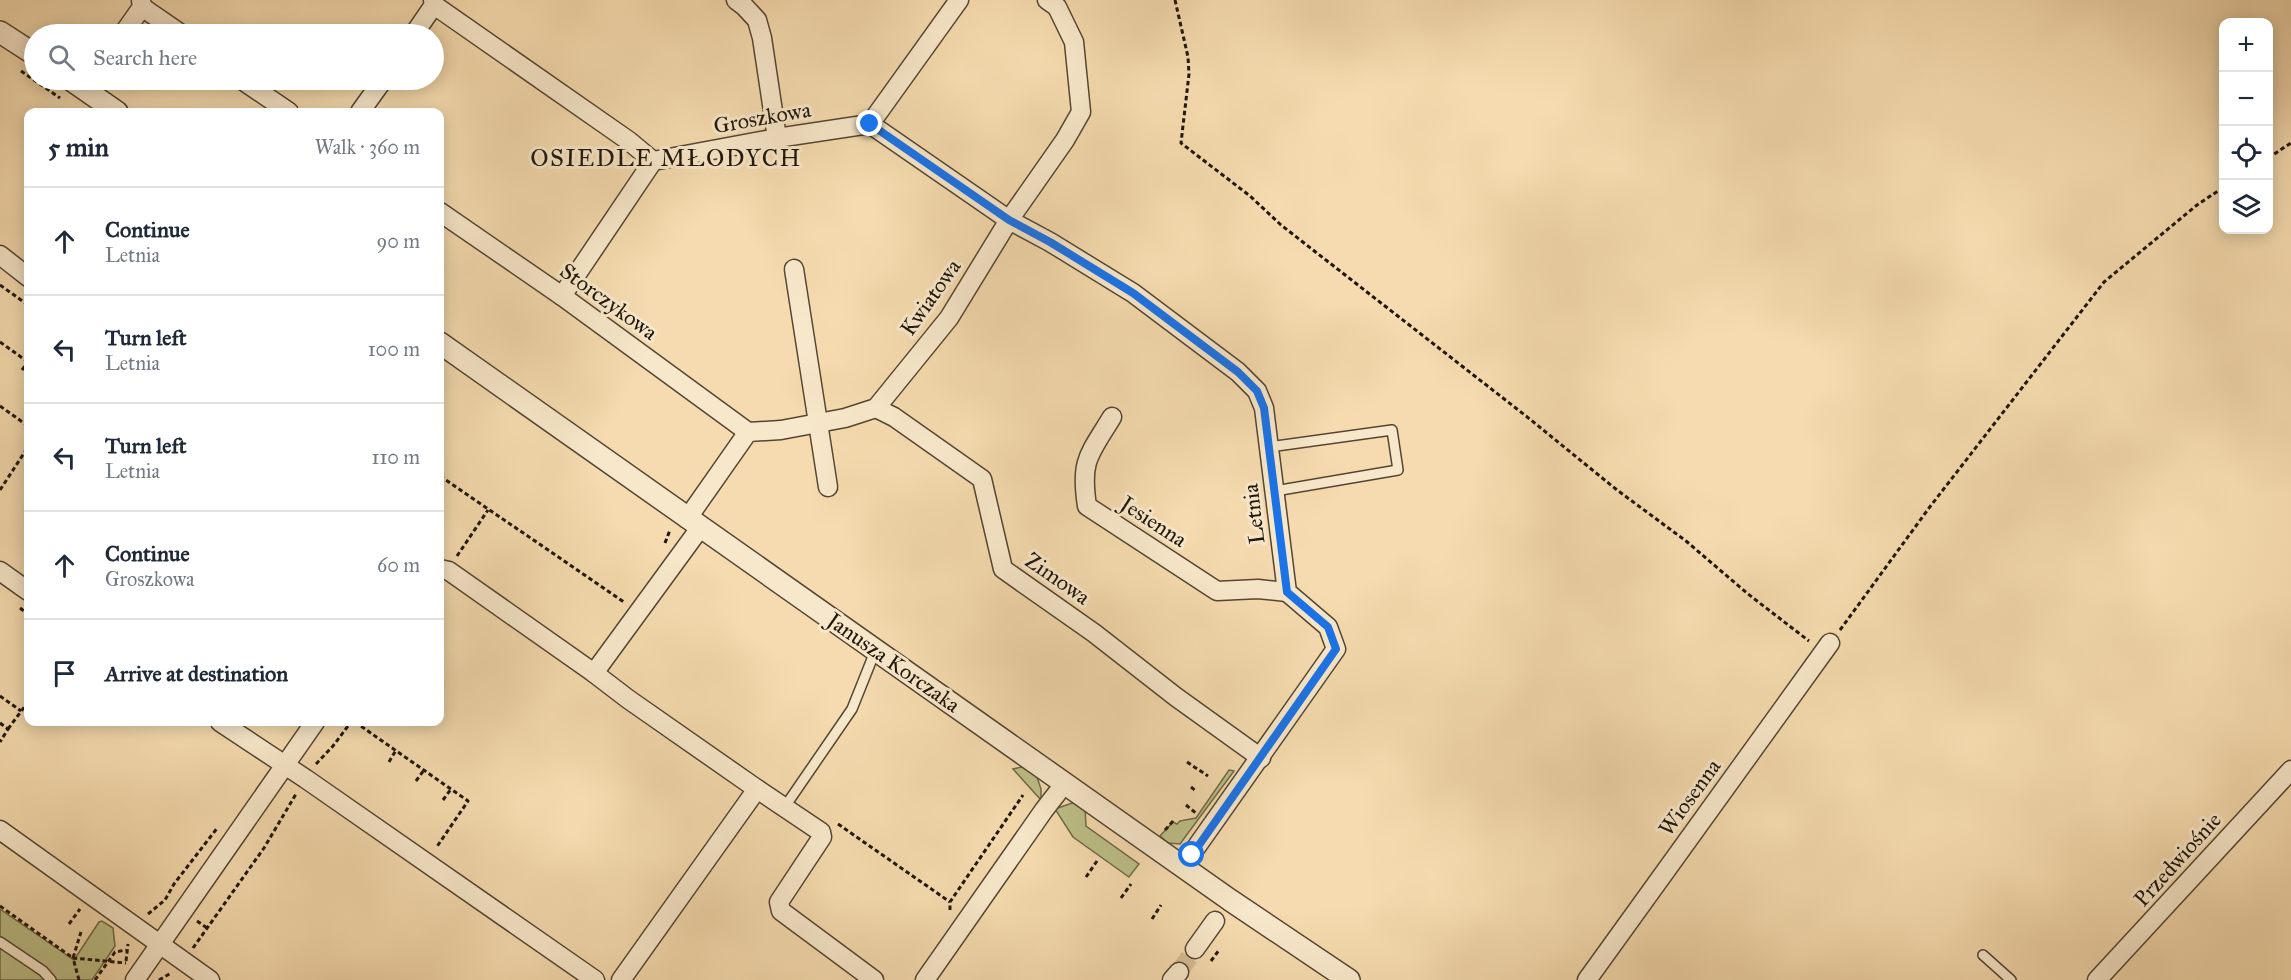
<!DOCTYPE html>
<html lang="en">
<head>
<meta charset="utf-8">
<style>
  :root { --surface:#fff; --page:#f6f6f7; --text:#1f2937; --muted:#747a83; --line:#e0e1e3 }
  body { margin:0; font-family:"IM FELL Great Primer",serif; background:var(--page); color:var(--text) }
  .controls { position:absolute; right:18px; top:18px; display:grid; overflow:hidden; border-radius:12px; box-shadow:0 3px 15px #0003 }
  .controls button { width:54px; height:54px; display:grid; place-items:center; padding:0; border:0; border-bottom:2px solid var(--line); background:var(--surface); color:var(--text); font:30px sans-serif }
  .stop { position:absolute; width:18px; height:18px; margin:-14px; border:4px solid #1a73e8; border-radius:50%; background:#fff }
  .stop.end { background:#1a73e8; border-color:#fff; box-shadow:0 2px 6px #0008 }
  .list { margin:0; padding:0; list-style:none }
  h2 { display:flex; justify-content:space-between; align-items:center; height:78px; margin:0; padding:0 24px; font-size:26px }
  h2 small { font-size:20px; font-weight:400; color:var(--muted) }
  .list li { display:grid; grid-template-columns:39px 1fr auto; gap:18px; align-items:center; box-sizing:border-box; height:108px; padding:0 24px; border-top:2px solid var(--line) }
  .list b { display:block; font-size:22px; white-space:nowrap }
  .list p { margin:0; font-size:20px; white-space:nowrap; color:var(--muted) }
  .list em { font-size:20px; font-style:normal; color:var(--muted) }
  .icon { flex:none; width:33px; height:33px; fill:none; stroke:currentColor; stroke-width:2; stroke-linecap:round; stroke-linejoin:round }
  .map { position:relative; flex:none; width:2291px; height:980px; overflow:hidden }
  .search { position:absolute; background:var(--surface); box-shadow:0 3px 15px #0003; left:24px; top:24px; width:420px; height:66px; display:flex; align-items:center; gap:15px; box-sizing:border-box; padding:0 21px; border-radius:33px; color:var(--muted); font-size:22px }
  .panel { position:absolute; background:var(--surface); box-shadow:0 3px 15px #0003; left:24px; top:108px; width:420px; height:618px; border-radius:12px }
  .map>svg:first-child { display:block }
  .green { fill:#bec089; stroke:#6e6a48; stroke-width:1.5 }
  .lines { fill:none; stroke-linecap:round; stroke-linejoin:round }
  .minor-tunnel { stroke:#d5bd96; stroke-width:18; stroke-dasharray:18 9; stroke-linecap:butt }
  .service-casing { stroke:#544632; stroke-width:12 }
  .minor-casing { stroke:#544632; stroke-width:21 }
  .tertiary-casing { stroke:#544632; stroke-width:24 }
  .path { stroke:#1e1508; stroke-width:3; stroke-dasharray:4.5 3; stroke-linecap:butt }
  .service { stroke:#f8e8cb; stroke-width:9 }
  .minor { stroke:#f8e8cb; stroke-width:18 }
  .tertiary { stroke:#f8e8cb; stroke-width:21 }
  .route { stroke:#1a73e8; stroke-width:8 }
  .labels { text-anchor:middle; stroke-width:6; stroke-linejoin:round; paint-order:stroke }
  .street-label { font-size:22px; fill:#1e1508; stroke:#f8e8cb }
  .neighbourhood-label { font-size:24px; letter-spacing:1.5px; fill:#1e1508; stroke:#f8e8cb }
</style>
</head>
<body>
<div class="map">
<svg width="2291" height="980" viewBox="0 0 2291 980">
  <rect width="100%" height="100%" fill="#f5dbaf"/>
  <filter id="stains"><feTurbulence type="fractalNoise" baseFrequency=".00333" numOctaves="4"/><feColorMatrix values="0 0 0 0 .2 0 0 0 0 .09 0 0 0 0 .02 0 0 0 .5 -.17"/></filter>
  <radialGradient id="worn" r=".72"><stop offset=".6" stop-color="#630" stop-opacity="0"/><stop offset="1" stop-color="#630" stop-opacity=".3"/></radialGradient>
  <!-- green -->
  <g class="green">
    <polygon points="1022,767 1036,774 1041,789 1041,800 1013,769"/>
    <polygon points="1229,770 1234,771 1180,844 1168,843 1160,836 1173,822 1177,824 1180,821 1196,818"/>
    <polygon points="1075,802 1085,808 1086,826 1139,864 1129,877 1073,837 1055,809"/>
    <polygon points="0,909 74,960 99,922 102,921 113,928 115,946 92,980 0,980"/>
  </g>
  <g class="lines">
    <!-- minor-tunnel -->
    <polyline class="minor-tunnel" points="1179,972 1195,949"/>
    <!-- service casing -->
    <g class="service-casing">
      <g id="service">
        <polyline points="1269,447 1392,430 1398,470 1275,491"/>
        <polyline points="784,808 852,709 876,649"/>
        <polyline points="0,942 43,971 51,980"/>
        <polyline points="1983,955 2011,980"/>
      </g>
    </g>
    <!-- minor casing -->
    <g class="minor-casing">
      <g id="minor">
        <polyline points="736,0 744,6 757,20 762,38 777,138"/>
        <polyline points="434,5 629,141 653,161 777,138 870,124 1009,220 1050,242 1133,293 1238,372 1257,391 1264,408 1287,592 1328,627 1336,649 1183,866"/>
        <polyline points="142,7 181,34"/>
        <polyline points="123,34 142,7 141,0"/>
        <polyline points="414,34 434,5 433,0"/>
        <polyline points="242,80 289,112"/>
        <polyline points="360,112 383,80"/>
        <polyline points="870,124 959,0"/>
        <polyline points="440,212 562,296 748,432"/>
        <polyline points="0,255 28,277"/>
        <polyline points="794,269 828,487"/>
        <polyline points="562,296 653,161"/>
        <polyline points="876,408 894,417 982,479 1003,569 1094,633 1176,697 1261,758"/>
        <path d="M1112,417C1089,455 1080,460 1087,506L1217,591L1258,589L1287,592"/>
        <polyline points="687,519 748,432 781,430 845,418 876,408 949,318 1009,220 1065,140 1081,112 1074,42 1057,7 1047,0"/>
        <polyline points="440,569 449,571 594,673 700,528"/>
        <polyline points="0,571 28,591"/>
        <polyline points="594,673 628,699 757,789 621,980"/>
        <polyline points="220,722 306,779 595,980"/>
        <polyline points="757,789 821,832 822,837 779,902 781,911 874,980"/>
        <polyline points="0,830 210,980"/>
        <polyline points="1195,949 1215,921"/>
        <polyline points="135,980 315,722"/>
        <polyline points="925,980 1044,810 1065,783"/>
        <polyline points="1172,980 1179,972"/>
        <polyline points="1587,980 1830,643"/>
        <polyline points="2097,980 2291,770"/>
      </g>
    </g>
    <!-- tertiary casing -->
    <g class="tertiary-casing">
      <g id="tertiary">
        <polyline points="0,32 34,54"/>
        <polyline points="71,80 117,112"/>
        <polyline points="440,343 1230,900 1349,980"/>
      </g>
    </g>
    <!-- path -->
    <g class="path">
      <polyline points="1175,0 1188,57 1189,74 1181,143 1250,196 1281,225 1526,416 1617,490 1686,541 1748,594 1809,641"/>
      <polyline points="21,71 60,98"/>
      <polyline points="2268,158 2291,143"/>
      <polyline points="0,285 28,305"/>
      <polyline points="0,342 28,362"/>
      <polyline points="22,370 28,362"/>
      <polyline points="0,406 28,426"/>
      <polyline points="440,476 624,602"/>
      <polyline points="0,490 28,447"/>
      <polyline points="665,543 670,530"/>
      <polyline points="457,556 488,510"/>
      <polyline points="20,608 28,614"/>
      <polyline points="1840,630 1929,508 2104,282 2197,205 2224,187"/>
      <polyline points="0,696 21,711"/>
      <polyline points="355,722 468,801 436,848"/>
      <polyline points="0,723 8,729 0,742"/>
      <polyline points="8,729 28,702"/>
      <polyline points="389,762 396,750"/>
      <polyline points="1187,762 1208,776"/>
      <polyline points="316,764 333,746 351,722"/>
      <polyline points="416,781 424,770"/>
      <polyline points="1191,787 1196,791"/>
      <polyline points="443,800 451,789"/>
      <polyline points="1186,805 1197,814"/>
      <polyline points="838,824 950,902"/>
      <polyline points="1165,830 1174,820"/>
      <polyline points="1086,877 1097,861"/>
      <polyline points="1121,898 1131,884"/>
      <polyline points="0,906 73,958 81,932"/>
      <polyline points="950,910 950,902 1023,795"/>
      <polyline points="148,914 165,900 174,884 218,827"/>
      <polyline points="1152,919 1161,905"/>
      <polyline points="197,921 207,928"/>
      <polyline points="69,924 80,909"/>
      <polyline points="193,948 264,848 296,794"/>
      <polyline points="126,961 128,944"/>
      <polyline points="1211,961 1219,950"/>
      <polyline points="79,980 73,958 126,963"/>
      <polyline points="95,980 115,952 126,950"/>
      <polyline points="159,980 171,973"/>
    </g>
    <!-- service -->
    <use href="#service" class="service"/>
    <!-- minor -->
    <use href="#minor" class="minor"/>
    <!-- tertiary -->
    <use href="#tertiary" class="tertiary"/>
  </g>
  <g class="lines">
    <!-- route -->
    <polyline class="route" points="870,124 1009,220 1050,242 1133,293 1238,372 1257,391 1264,408 1287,592 1328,627 1336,649 1192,855"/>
  </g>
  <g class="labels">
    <!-- street labels -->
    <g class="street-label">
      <text transform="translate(762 117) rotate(-10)" y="8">Groszkowa</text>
      <text transform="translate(930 297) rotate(-55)" y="8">Kwiatowa</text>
      <text transform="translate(609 301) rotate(36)" y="8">Storczykowa</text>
      <text transform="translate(1253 514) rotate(-97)" y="8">Letnia</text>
      <text transform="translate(1154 521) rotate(33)" y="8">Jesienna</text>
      <text transform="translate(1058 578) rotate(35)" y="8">Zimowa</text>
      <text transform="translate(894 662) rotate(35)" y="8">Janusza Korczaka</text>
      <text transform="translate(1689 797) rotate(-54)" y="8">Wiosenna</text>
      <text transform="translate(2177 859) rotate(-48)" y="8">Przedwiośnie</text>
    </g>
    <!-- neighbourhood labels -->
    <g class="neighbourhood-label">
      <text x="666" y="166">OSIEDLE MŁODYCH</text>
    </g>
  </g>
  <rect width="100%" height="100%" filter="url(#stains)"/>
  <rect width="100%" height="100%" fill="url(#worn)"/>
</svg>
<div class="controls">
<button>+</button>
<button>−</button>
<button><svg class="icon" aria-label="locate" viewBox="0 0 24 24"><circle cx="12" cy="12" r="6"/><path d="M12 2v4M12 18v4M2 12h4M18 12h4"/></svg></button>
<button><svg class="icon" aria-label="layers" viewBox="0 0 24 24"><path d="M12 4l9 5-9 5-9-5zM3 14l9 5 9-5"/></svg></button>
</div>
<div class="stop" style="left:1192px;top:855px"></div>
<div class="stop end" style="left:870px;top:124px"></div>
<div class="search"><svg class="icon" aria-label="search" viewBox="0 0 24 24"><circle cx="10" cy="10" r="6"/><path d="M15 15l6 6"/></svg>Search here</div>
<section class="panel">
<h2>5 min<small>Walk · 360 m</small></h2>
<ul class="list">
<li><svg class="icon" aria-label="ahead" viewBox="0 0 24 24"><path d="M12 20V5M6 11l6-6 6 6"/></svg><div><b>Continue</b><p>Letnia</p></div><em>90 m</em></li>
<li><svg class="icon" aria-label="left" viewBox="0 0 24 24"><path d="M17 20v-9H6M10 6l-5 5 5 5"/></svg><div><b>Turn left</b><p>Letnia</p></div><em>100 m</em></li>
<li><svg class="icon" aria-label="left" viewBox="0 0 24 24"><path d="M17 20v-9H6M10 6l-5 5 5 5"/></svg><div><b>Turn left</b><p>Letnia</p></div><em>110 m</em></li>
<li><svg class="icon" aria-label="ahead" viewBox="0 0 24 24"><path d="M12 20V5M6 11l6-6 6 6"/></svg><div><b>Continue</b><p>Groszkowa</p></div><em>60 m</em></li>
<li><svg class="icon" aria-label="arrive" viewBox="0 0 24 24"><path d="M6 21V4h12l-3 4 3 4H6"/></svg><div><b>Arrive at destination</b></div></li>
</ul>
</section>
</div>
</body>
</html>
